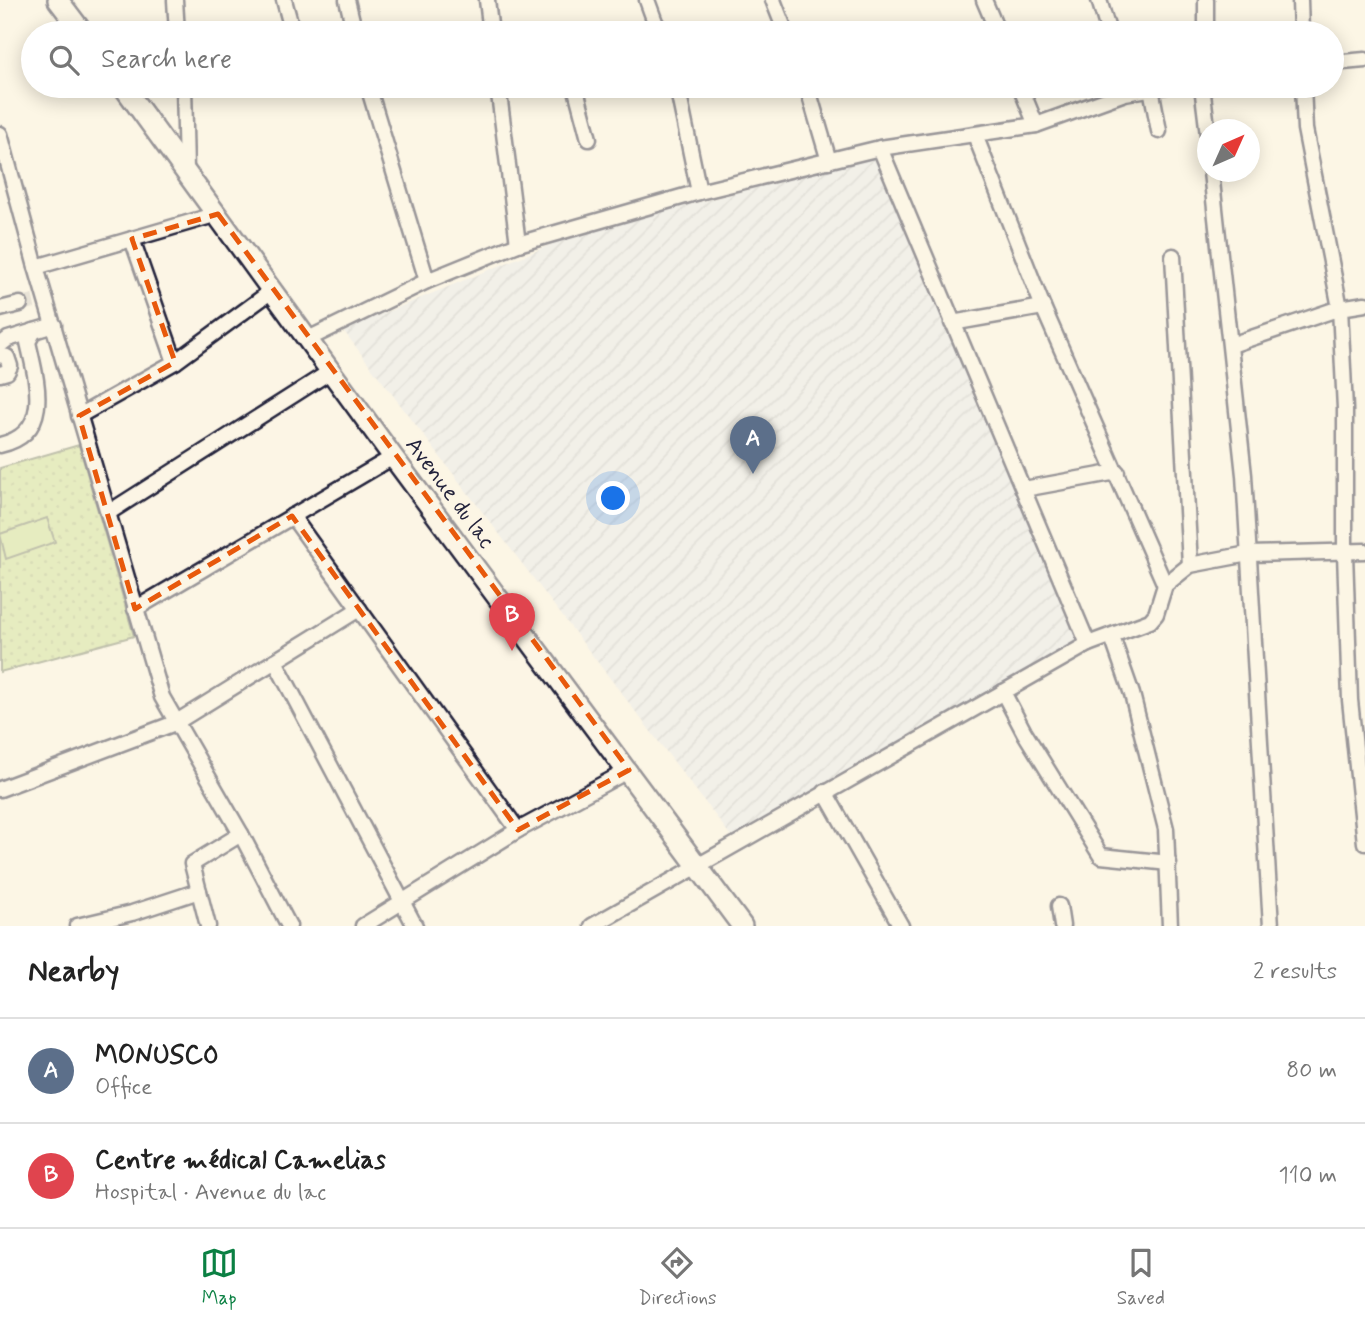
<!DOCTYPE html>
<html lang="en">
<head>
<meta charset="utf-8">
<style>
  :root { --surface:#fff; --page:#f6f6f6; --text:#222; --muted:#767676; --line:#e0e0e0; --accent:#0b8043 }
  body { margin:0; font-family:Mynerve,sans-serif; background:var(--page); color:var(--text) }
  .compass { position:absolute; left:1197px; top:119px; width:63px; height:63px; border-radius:50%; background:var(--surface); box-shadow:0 4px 18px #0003; rotate:45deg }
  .you { position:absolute; left:614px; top:499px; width:24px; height:24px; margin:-18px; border:5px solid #fff; border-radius:50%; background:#1a73e8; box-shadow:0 0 0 10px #1a73e833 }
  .badge { display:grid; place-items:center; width:46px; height:46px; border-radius:50%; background:var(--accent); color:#fff; font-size:23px; font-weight:700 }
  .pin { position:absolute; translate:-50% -58px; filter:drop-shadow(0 2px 4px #0008) }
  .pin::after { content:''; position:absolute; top:37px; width:24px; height:21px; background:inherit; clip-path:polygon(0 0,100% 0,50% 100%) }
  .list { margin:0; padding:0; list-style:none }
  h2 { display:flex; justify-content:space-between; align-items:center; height:91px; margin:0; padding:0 28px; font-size:30px }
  h2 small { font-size:23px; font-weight:400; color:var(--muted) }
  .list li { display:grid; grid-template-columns:46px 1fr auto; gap:21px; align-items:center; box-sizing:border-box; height:105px; padding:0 28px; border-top:2px solid var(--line) }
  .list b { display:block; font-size:26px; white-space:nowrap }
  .list p { margin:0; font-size:23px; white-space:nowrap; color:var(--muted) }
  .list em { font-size:23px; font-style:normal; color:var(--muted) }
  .icon { flex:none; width:38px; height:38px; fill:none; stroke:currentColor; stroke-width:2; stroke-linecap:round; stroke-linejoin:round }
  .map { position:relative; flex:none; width:1365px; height:926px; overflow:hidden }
  .search { position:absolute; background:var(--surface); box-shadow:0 4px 18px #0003; left:21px; right:21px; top:21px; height:77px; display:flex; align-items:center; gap:18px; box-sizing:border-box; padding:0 24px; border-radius:38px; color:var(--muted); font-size:26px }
  .sheet { height:301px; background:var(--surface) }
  nav { display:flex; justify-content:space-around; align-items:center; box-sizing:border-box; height:98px; border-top:2px solid var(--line); background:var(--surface); font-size:19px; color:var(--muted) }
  nav a { display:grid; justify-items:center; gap:4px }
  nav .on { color:var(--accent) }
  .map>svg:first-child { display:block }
  .industrial { fill:url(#industrial-furrows) }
  .park { fill:url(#park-dots); stroke:#788067; stroke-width:2 }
  .pitch { fill:#cddf93; stroke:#788067; stroke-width:2 }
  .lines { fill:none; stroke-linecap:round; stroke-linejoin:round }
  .street-tunnel { stroke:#d0cbc3; stroke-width:14; stroke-dasharray:14 7; stroke-linecap:butt }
  .street-casing { stroke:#22223b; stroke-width:19 }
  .secondary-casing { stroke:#22223b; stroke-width:24 }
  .street { stroke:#fcf5e5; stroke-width:14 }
  .secondary { stroke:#fcf5e5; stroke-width:19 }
  .marked { fill:none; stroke:#e8590c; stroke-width:5; stroke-dasharray:14 9; stroke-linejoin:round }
  .labels { text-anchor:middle; stroke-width:5; stroke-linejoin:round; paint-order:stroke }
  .street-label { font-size:23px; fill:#22223b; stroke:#fcf5e5 }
</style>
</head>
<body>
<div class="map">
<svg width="1365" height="926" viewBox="0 0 1365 926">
  <defs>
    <pattern id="industrial-furrows" width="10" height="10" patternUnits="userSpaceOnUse" patternTransform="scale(1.75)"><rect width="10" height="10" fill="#e6e8eb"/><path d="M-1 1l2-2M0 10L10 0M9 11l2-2" fill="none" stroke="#c5c7ca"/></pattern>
    <pattern id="park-dots" width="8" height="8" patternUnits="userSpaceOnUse" patternTransform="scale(1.75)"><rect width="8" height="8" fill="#cddf93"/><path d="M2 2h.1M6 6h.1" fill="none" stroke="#b0bf80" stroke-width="1.8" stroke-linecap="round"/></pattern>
  </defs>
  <rect width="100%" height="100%" fill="#fcf5e5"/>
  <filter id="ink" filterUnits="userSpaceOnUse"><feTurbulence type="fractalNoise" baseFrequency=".0143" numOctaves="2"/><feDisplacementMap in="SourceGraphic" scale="14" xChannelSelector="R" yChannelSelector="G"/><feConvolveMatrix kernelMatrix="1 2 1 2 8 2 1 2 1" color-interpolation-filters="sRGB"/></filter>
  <g filter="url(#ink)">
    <!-- industrial -->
    <polygon class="industrial" points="874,158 1079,643 731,836 343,330 582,232"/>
    <!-- park -->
    <polygon class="park" points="79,445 134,636 0,672 0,468"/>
    <!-- pitch -->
    <polygon class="pitch" points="47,518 55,542 6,559 0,534"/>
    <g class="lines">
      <!-- street-tunnel -->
      <polyline class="street-tunnel" points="20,304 34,301"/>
      <!-- street casing -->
      <g class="street-casing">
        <g id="street">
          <polyline points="175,0 177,33"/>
          <polyline points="284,0 293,33"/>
          <polyline points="347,0 355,33"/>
          <polyline points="487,0 491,33"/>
          <polyline points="647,0 659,33"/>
          <polyline points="773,0 786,33"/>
          <polyline points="984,0 998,33"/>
          <polyline points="1099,0 1109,33"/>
          <polyline points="1206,0 1206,33"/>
          <polyline points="1300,0 1301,33"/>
          <polyline points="635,33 657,25"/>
          <polyline points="1332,63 1365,60"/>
          <polyline points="184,86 186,170"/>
          <polyline points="368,86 427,281"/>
          <polyline points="498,86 518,244"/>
          <polyline points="575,86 589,139"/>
          <polyline points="677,86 699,192"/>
          <polyline points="807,86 829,161"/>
          <polyline points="1020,86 1036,125"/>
          <polyline points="1202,86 1208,135"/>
          <polyline points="1303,86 1305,129 1340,308 1345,409 1345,553 1350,700 1365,843"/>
          <polyline points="1151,88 1159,131"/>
          <polyline points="0,134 36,267 162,697 241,834 289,926"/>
          <polyline points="975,135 1043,307 1165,585"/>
          <polyline points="880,148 1088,644"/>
          <polyline points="1211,172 1244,475 1271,926"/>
          <polyline points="132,239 175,362"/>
          <polyline points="1173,256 1190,565"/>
          <polyline points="36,267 218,214"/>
          <polyline points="0,309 20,304"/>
          <polyline points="952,323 1043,307"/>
          <polyline points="308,339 427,281 518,244 699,192 880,148 1036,125 1125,93 1166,86"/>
          <polyline points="0,345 8,339 34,331"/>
          <polyline points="1231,345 1340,308 1365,304"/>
          <polyline points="0,355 7,357 10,366 7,372 0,374"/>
          <polyline points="79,416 175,362 273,290"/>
          <path d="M0,445C54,433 36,379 28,342L34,331L54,325"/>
          <polyline points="1024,489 1117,472"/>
          <polyline points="108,513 331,371"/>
          <polyline points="292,516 518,830"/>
          <polyline points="135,609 393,457"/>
          <polyline points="1112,637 1132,694 1166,829 1170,926"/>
          <polyline points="275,661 415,926"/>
          <polyline points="1003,692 1024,732 1101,856 1169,863"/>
          <polyline points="0,789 175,723 359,609"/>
          <polyline points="825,792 901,926"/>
          <polyline points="1059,906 1062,926"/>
          <polyline points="77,926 132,913 199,891"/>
          <polyline points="208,926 192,864 241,834"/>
          <polyline points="363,926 518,830 629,770"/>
          <polyline points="592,926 1088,644 1150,621 1156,614 1165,585 1190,565 1248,554 1365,551"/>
        </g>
      </g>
      <!-- secondary casing -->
      <g class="secondary-casing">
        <g id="secondary">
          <polyline points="58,0 83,33"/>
          <polyline points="123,86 393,457 742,926"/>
        </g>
      </g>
      <!-- street -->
      <use href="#street" class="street"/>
      <!-- secondary -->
      <use href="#secondary" class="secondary"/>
    </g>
  </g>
  <!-- marked area -->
  <path d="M0 0H1365V926H0ZM218,214L629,770L518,830L292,516L135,609L79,416L175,362L132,239Z" fill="#fcf5e5" fill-opacity=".55" fill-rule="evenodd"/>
  <path class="marked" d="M218,214L629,770L518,830L292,516L135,609L79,416L175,362L132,239Z"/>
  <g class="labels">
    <!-- street labels -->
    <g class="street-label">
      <text transform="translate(451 492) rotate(53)" y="8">Avenue du lac</text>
    </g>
  </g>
</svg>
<svg class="compass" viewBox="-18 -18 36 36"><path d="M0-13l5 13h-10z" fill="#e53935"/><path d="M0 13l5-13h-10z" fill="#767676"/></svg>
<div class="you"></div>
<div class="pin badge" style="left:753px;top:474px;background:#5c6f8a">A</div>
<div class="pin badge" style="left:512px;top:651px;background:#e0444e">B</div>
<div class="search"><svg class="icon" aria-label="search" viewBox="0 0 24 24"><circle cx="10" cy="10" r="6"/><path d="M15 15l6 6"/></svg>Search here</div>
</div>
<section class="sheet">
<h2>Nearby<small>2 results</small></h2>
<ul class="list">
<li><span class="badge" style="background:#5c6f8a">A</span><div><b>MONUSCO</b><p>Office</p></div><em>80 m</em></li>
<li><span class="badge" style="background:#e0444e">B</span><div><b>Centre médical Camelias</b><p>Hospital · Avenue du lac</p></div><em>110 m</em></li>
</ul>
</section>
<nav>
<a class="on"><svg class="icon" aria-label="map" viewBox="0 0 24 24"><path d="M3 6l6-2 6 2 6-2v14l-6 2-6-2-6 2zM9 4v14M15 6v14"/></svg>Map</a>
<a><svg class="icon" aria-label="directions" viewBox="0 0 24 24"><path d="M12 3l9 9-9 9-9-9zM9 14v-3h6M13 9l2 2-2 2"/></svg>Directions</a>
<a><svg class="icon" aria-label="saved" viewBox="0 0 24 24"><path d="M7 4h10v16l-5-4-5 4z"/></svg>Saved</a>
</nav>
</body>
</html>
